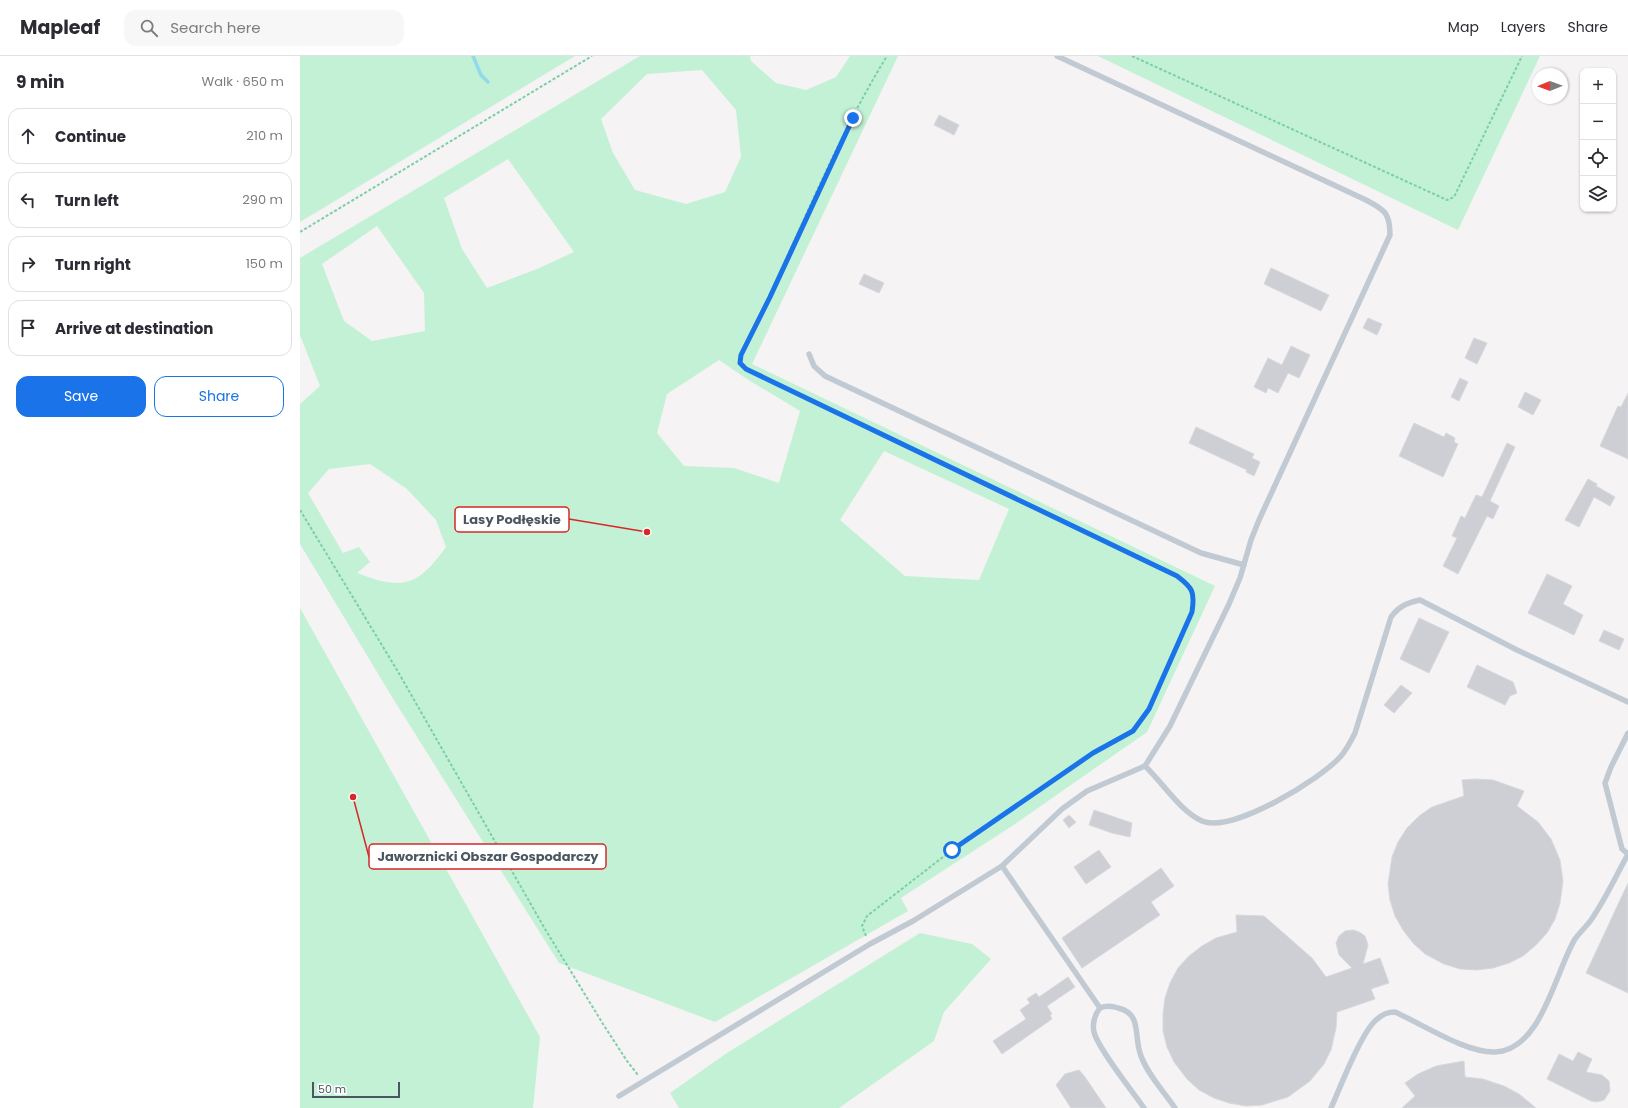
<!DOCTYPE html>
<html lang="en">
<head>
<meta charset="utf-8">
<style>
  :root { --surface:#fff; --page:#f7f7f7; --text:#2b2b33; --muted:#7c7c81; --line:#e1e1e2; --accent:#1a73e8 }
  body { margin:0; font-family:Poppins,sans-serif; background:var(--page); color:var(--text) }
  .controls { position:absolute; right:12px; top:12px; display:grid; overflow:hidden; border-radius:8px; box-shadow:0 1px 3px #0004 }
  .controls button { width:36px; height:36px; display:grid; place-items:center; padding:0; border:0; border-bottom:1px solid var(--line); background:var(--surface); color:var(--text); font:20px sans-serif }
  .compass { position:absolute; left:1232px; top:12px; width:36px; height:36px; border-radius:50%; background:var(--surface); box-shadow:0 1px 3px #0004; rotate:269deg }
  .scale { position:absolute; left:12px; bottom:10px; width:88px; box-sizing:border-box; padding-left:4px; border:2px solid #4a5661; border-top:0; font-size:11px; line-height:14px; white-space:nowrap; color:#4a5661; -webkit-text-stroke:3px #fff; paint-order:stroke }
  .stop { position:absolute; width:12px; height:12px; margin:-9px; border:3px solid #1a73e8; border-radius:50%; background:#fff }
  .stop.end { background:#1a73e8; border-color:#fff; box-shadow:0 1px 4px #0008 }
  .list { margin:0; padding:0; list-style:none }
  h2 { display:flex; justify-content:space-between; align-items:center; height:52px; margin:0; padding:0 16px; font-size:17px }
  h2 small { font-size:13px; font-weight:400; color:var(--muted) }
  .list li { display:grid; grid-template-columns:26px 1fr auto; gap:12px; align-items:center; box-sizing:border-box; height:56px; margin:0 8px 8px; padding:0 8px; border:1px solid var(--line); border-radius:12px }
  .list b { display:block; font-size:15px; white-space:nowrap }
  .list em { font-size:13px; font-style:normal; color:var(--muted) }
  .actions { display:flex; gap:8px; padding:12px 16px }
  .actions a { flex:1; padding:9px 0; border:1px solid var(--accent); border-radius:12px; text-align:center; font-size:14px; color:var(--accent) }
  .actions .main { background:var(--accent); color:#fff }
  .icon { flex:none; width:22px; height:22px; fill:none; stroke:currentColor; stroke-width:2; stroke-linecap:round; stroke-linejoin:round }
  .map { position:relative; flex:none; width:1328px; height:1052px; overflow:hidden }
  header { display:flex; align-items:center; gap:24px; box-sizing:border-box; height:56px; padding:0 20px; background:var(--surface); border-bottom:1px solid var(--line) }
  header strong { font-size:19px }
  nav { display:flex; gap:22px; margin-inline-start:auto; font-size:14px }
  .search { width:280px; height:36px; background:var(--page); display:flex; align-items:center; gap:10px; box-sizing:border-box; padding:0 14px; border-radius:12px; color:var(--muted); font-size:15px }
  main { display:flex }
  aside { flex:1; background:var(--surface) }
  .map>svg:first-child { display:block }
  .green { fill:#c3f1d5; fill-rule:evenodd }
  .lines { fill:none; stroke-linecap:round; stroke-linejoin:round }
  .stream { stroke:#90daee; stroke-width:3.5 }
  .building { fill:#cdcfd5; stroke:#d7d9de }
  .path { stroke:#7ad0a6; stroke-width:2; stroke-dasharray:3 2; stroke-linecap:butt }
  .lane { stroke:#c1cad2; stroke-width:5.5 }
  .route { stroke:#1a73e8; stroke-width:5 }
  .leader { fill:none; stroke:#d62828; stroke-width:1.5 }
  .callout-dot { fill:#d62828; stroke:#fff; stroke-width:1.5 }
  .callout { fill:#fff; stroke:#d62828; stroke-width:1.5 }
  .callout-label { font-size:13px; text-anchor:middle; font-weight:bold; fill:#4a5661 }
</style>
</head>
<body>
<header>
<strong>Mapleaf</strong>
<div class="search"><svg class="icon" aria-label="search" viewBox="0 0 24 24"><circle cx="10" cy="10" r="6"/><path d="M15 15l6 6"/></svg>Search here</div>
<nav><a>Map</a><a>Layers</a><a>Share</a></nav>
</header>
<main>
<aside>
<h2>9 min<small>Walk · 650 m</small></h2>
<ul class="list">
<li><svg class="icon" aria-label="ahead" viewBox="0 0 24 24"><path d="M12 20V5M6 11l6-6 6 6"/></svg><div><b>Continue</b></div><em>210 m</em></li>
<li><svg class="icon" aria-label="left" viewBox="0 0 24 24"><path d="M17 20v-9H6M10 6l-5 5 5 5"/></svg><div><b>Turn left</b></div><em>290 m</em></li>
<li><svg class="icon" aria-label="right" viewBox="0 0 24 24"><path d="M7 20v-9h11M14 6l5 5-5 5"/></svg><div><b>Turn right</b></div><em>150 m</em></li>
<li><svg class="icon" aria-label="arrive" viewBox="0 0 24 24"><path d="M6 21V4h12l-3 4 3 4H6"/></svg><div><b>Arrive at destination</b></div></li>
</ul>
<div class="actions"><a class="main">Save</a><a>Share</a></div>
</aside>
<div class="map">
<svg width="1328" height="1052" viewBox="0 0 1328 1052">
  <rect width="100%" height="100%" fill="#f5f3f3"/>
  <!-- green -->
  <g class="green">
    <polygon points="0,0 275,0 0,166"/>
    <path d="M340,0H450L451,5L476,27L506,34L536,21L550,0H598L452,308L915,530L847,676L715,768L601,842L608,855L415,966L259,907L92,641L0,488V348L20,330L0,279V202ZM402,14L436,54L441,101L425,136L386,148L335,134L313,97L301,63L347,18ZM208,103L274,196L237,213L187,232L162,193L144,142ZM77,170L124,237L125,275L72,285L44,265L22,208ZM419,304L447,323L500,355L479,427L434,412L384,410L357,377L367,338ZM584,395L709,453L679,524L605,520L540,464ZM70,408L107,433L136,464L146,491C118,530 103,535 57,517L70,506L59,491L43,497L8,437L29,413Z"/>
    <polygon points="798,0 1240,0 1158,174"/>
    <polygon points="0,552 240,981 233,1052 0,1052"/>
    <polygon points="620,877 672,888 691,903 644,956 634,985 539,1052 379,1052 370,1037 427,997"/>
  </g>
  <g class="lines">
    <!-- stream -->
    <polyline class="stream" points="173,0 181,19 188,26"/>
  </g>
  <!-- building -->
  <g class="building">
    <polygon points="639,59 659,69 654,79 634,69"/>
    <polygon points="971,212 1029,239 1021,255 964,228"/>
    <polygon points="564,218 584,227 579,237 559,228"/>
    <polygon points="1068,262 1082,268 1077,279 1063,272"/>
    <polygon points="1174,282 1187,287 1177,308 1165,302"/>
    <polygon points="991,290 1010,299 999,322 988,317 978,337 968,332 966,337 954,331 968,302 982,309"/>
    <polygon points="1160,322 1168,326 1159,345 1151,341"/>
    <polygon points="1225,336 1241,344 1233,359 1218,351"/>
    <polygon points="1328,337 1328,403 1300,390 1318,350 1321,351"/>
    <polygon points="1114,367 1144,381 1146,377 1155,382 1154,386 1158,388 1143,421 1099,400"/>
    <polygon points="896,371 954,398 952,402 960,406 954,420 946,416 947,414 889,387"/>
    <polygon points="1207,387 1215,391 1190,445 1199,450 1193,463 1187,460 1158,518 1143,510 1157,482 1152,480 1161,460 1165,462 1176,439 1182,441"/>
    <polygon points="1288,423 1297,428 1296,430 1315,441 1310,450 1294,441 1279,471 1265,464"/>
    <polygon points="1247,518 1272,530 1263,548 1283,559 1274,579 1228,557"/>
    <polygon points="1119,562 1149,576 1129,617 1100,603"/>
    <polygon points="1304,574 1324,583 1319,594 1299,585"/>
    <polygon points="1177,609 1213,626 1217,637 1210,640 1205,649 1167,631"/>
    <polygon points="1101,629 1112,637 1094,657 1084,649"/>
    <polygon points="1175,723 1193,724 1224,735 1217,750 1238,766 1251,783 1260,804 1263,825 1260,847 1255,863 1247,877 1236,889 1223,900 1209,907 1193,912 1177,914 1160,913 1144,908 1125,898 1113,887 1103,874 1095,860 1090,844 1088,828 1092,801 1098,786 1107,772 1119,760 1132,751 1164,740 1162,724"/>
    <polygon points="794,754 832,767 830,781 812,777 789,769"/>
    <polygon points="769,759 776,766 769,772 763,764"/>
    <polygon points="799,794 811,811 786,828 774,811"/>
    <polygon points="861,812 874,830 851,846 860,859 782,912 762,882"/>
    <polygon points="1328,827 1328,937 1286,917"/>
    <polygon points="936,859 964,860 1012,902 1026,921 1052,912 1039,899 1036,887 1039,880 1045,875 1053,874 1059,876 1065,880 1068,889 1063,908 1080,902 1089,927 1071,933 1075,943 1037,956 1036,972 1031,994 1024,1008 1010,1025 988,1041 962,1049 946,1050 929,1047 914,1042 899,1034 887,1023 874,1006 867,991 863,975 863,958 865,942 870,927 878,912 889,900 902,890 916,882 937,876"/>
    <polygon points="768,921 775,931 747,950 752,958 750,959 752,963 702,998 693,985 726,963 720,954 730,947 727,943 736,937 739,941"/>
    <polygon points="1278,996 1292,1003 1286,1016 1302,1019 1309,1025 1310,1035 1304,1044 1297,1046 1291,1045 1247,1023 1259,998 1273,1005"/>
    <polygon points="1164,1005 1165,1021 1183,1023 1204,1030 1219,1038 1236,1052 1102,1052 1115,1040 1105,1027 1118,1018 1136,1010"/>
    <polygon points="779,1014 785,1021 806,1052 771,1052 756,1029 765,1018"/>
  </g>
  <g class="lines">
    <!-- path -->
    <g class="path">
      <polyline points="832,0 1147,144 1154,141 1222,0"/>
      <polyline points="0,176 292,0"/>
      <polyline points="0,454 97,614 245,873 303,968 327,1005 338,1019"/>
      <path d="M566,880L562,870L567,860L652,794L793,697L833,675L849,653L892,556C895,536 893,532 877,519L446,313L440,307L441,299C491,200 529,94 587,0"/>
    </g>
    <!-- lane -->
    <g class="lane">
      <path d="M757,0L1066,144C1085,154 1090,157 1090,179L959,464L951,484L940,522L929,548L870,670L845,710C863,727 880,755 902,765C932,778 1021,723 1041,700C1047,693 1051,685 1055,677L1091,561C1099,550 1107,547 1120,544L1217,594L1328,646"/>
      <polyline points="509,298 514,310 525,320 901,497 944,509"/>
      <polyline points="1328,677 1311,711 1305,727 1322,793 1328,798"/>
      <polyline points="702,810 800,952"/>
      <polyline points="319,1040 570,888 613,865 702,810 762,753 787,735 845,710"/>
      <path d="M844,1052C833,1036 797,991 794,976C792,968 795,958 800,952C805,950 812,950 818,952C843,958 833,980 841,1000C848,1019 864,1036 875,1052"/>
      <path d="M1031,1052C1040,1032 1061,977 1076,964C1081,959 1087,956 1095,956C1122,968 1166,997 1195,996C1242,994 1255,916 1275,883C1280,876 1286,871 1291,864C1305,844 1316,820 1328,798"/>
    </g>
  </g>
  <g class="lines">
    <!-- route -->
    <path class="route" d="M553,62L470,241L441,299L440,307L446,313L877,520C893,532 895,536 892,556L849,653L833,675L793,697L652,794"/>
  </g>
  <!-- callouts -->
  <path class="leader" d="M347 476L269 463M53 741L69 801"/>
  <g class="callout-dot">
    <circle cx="347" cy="476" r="4"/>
    <circle cx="53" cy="741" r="4"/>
  </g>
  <g class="callout">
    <rect x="155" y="451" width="114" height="25" rx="4"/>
    <rect x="69" y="788" width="237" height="25" rx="4"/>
  </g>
  <g class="callout-label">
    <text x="212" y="468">Lasy Podłęskie</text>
    <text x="188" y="805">Jaworznicki Obszar Gospodarczy</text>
  </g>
</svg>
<div class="controls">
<button>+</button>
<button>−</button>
<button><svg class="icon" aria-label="locate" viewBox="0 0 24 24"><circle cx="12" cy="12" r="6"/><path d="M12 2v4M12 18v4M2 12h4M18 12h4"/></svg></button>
<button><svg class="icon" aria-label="layers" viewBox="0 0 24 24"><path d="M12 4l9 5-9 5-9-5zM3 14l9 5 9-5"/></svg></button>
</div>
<svg class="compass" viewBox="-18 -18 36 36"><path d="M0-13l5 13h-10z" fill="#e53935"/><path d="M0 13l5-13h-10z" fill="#7c7c81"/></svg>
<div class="scale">50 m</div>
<div class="stop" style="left:652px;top:794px"></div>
<div class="stop end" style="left:553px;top:62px"></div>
</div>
</main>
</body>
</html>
